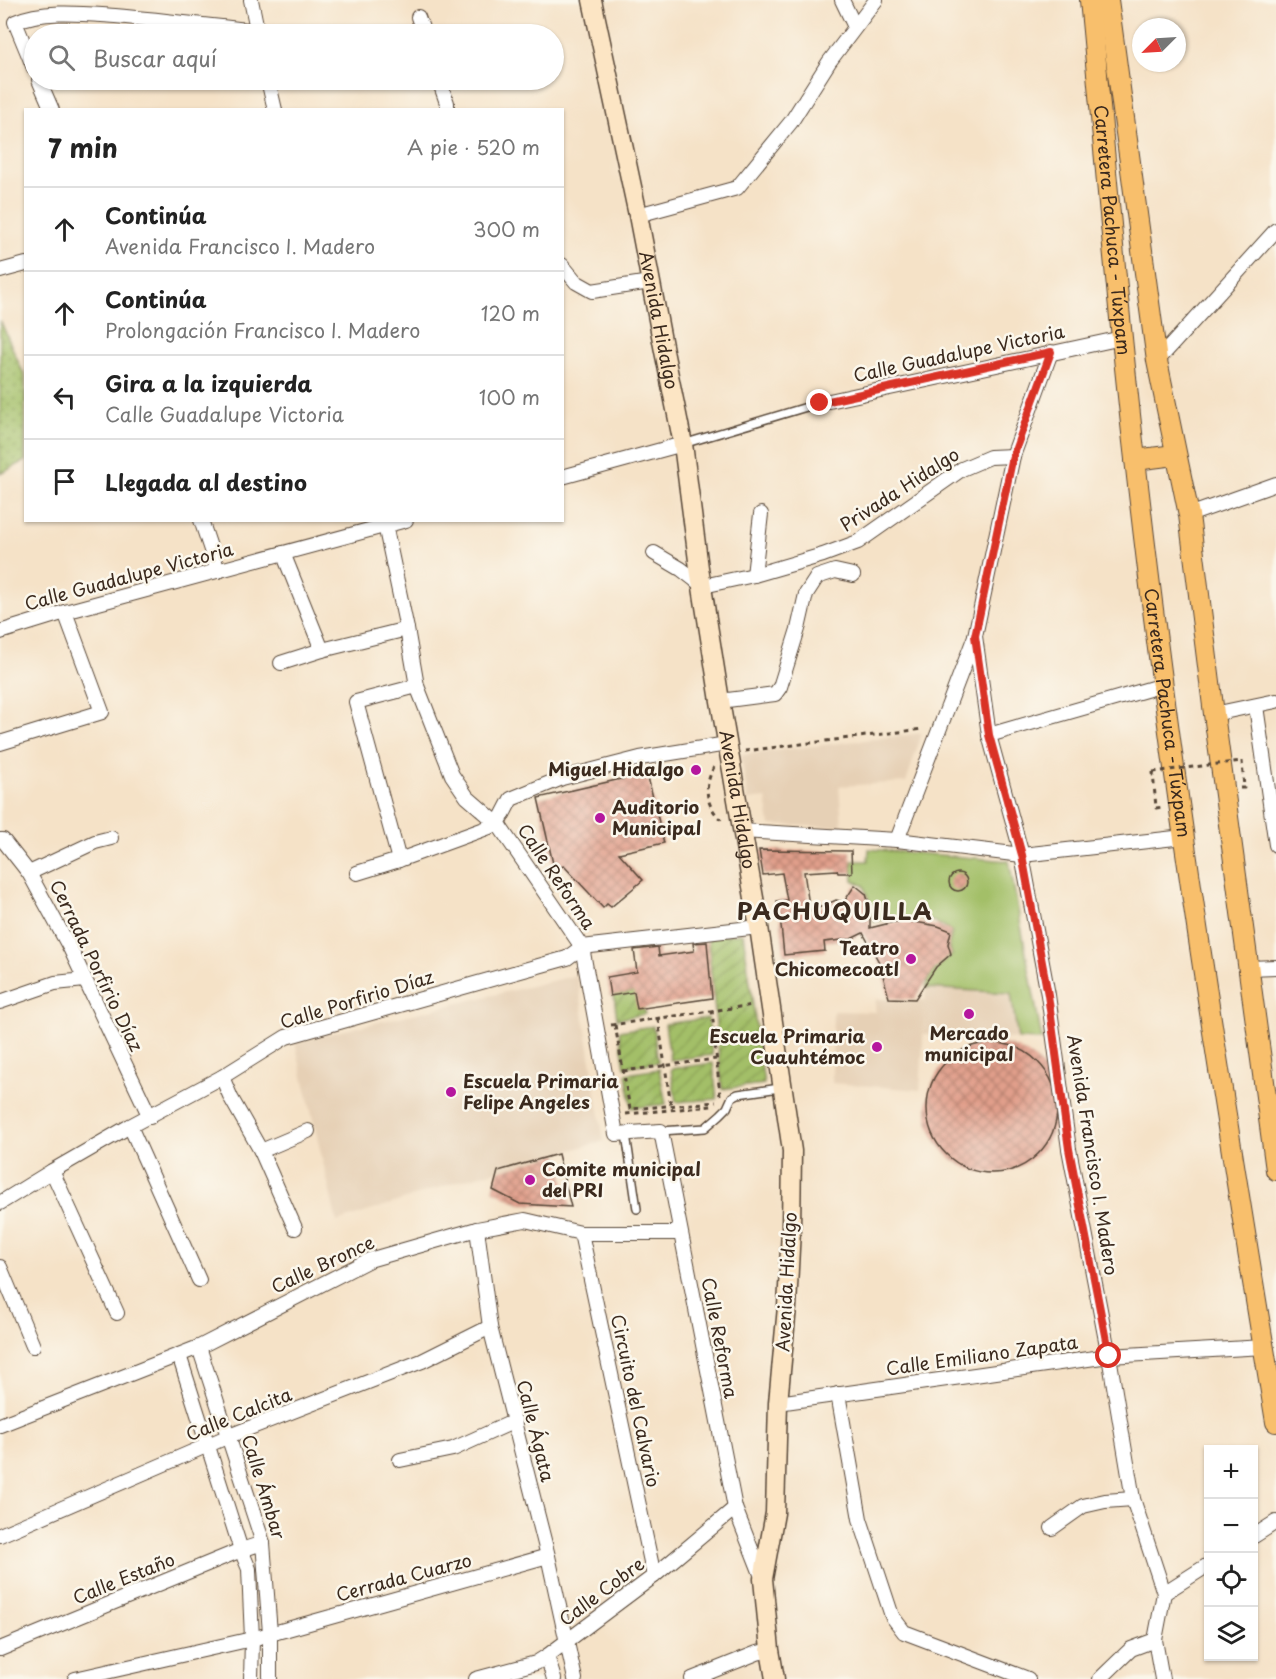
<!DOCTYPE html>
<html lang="es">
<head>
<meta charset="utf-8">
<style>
  :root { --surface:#fff; --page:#f2f2f2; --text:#222; --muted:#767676; --line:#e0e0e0 }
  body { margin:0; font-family:"Playpen Sans",sans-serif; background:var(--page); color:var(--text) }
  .controls { position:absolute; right:18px; bottom:18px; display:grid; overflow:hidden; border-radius:0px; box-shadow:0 2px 4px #0004 }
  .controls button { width:54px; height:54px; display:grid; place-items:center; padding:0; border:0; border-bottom:2px solid var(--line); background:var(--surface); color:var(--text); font:30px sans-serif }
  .compass { position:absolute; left:1132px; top:18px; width:54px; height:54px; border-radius:50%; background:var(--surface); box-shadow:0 2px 4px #0004; rotate:246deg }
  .stop { position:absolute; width:18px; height:18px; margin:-14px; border:4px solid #d93025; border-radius:50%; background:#fff }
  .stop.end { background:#d93025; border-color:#fff; box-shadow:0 2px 6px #0008 }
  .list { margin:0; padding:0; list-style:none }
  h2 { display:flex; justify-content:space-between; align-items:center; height:78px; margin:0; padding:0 24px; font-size:26px }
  h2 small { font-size:20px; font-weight:400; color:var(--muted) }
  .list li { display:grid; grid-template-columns:39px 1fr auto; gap:18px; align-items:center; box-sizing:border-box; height:84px; padding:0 24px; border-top:2px solid var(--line) }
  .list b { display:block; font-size:22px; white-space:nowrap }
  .list p { margin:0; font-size:20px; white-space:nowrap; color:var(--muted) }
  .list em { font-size:20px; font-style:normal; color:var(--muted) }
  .icon { flex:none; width:33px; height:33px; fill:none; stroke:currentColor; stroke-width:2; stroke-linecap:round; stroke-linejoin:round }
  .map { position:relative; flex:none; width:1276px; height:1679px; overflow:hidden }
  .search { position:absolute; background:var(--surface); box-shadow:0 2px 4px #0004; left:24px; top:24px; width:540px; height:66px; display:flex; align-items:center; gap:15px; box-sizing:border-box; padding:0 21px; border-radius:33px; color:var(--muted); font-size:22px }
  .panel { position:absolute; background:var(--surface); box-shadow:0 2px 4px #0004; left:24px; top:108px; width:540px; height:414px; border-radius:0px }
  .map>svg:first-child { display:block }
  .built { fill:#e6d0b5 }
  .grass { fill:url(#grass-dots); stroke:#6f7442; stroke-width:1.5 }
  .park { fill:#a3bf67; stroke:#6f7442; stroke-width:1.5 }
  .garden { fill:url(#garden-furrows); stroke:#6f7442; stroke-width:1.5 }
  .building { fill:url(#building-cross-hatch) }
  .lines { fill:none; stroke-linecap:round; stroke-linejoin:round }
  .lane-casing { stroke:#574637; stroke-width:10 }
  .street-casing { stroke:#574637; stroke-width:16 }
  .secondary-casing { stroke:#574637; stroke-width:21 }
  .primary-casing { stroke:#574637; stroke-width:22 }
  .path { stroke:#574637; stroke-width:3; stroke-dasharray:4.5 4.5; stroke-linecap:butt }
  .lane { stroke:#fff; stroke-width:7 }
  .street { stroke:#fff; stroke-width:14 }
  .secondary { stroke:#fce5c4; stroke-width:18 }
  .primary { stroke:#f8bf6c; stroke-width:20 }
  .path-bridge { stroke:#574637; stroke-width:3; stroke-dasharray:4.5 4.5; stroke-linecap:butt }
  .route { stroke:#d93025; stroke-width:8 }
  .poi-dot { fill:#b5179e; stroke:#fbf7ec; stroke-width:2 }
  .labels { text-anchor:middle; stroke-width:5; stroke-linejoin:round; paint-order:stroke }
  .street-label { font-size:18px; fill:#3b2a1e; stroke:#fbf7ec }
  .poi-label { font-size:18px; font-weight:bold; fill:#3b2a1e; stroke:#fbf7ec; text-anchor:end }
  .district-label { font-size:24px; font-weight:bold; letter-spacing:1.5px; fill:#3b2a1e; stroke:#fbf7ec }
</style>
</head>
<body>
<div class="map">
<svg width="1276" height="1679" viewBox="0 0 1276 1679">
  <defs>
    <pattern id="grass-dots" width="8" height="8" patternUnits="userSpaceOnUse" patternTransform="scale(1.5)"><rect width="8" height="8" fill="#a3bf67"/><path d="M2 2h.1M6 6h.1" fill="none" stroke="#869b54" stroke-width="1.8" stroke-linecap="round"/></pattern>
    <pattern id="garden-furrows" width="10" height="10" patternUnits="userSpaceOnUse" patternTransform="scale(1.5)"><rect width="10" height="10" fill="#a3bf67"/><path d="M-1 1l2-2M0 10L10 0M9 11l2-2" fill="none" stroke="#869b54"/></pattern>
    <pattern id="building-cross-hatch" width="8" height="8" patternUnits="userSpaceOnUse" patternTransform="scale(1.5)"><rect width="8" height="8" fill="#e19f8b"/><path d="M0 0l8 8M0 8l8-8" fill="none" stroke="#b88271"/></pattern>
  </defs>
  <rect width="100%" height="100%" fill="#fbf7ec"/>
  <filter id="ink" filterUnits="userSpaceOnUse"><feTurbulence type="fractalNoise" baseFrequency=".0167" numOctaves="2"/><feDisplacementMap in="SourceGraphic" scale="12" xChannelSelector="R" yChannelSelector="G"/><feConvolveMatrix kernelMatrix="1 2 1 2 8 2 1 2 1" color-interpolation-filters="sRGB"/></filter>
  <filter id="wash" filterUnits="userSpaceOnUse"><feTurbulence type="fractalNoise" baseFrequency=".008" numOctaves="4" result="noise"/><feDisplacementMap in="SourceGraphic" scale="24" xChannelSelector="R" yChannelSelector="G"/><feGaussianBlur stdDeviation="1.35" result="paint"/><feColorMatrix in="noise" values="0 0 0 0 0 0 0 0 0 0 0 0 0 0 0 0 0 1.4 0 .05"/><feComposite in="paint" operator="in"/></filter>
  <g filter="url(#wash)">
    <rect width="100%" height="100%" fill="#f5e2c7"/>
    <!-- built -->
    <g class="built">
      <polygon points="922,733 906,782 839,786 842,827 770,825 766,798 748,800 741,755"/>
      <polygon points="577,975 604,1141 456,1182 337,1222 295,1042"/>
      <polygon points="926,988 1011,993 1018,1039 924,1034 925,1007 920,1090 832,1083 833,1011 875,1012 876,999 925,1000"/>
    </g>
    <!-- grass -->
    <polygon class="grass" points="0,320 25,377 25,461 0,474"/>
    <!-- park -->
    <g class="park">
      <path d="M869,849L1009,861L1042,1040L1018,1039L1011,993L926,988C927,974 942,964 952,955L949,944L952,932C930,913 900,917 874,922L871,906L864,886L853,880L852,861H868Z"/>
      <circle cx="993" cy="1107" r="47"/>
    </g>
    <!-- garden -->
    <g class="garden">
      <polygon points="743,933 764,1084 722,1089 708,937"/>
      <polygon points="634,992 643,1008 645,1014 617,1019 614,995"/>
      <polygon points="708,1018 712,1055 670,1060 665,1024"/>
      <polygon points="653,1026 658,1062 625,1067 619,1031"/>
      <polygon points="713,1063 717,1099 676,1102 671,1069"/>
      <polygon points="659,1069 666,1104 632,1108 626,1074"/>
    </g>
    <g id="blocks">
      <!-- building -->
      <g class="building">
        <polygon points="647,773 664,843 619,853 643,880 611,907 607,904 603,908 564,866 554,868 538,798"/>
        <polygon points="759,850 851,851 852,873 838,873 837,870 804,872 810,912 836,900 844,902 855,885 866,894 870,907 870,928 894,922 909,921 938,926 951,931 948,944 951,954 936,967 915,999 889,998 880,964 863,933 851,939 824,942 825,951 784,955 780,916 779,916 777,901 787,900 782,873 763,875"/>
        <circle cx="958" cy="882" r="9"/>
        <polygon points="707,942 712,998 637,1009 634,992 610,996 607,977 637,972 634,950 658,947 659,956 694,951 693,943"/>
        <circle cx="992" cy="1108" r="65"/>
        <polygon points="558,1154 571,1207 520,1204 493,1190 498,1171"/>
      </g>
    </g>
  </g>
  <g filter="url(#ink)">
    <use href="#blocks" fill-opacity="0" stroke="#574637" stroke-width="1.5"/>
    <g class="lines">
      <!-- lane casing -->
      <g class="lane-casing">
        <g id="lane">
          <polyline points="683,444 820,403"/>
          <polyline points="661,1131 705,1128 720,1115 727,1108 732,1097 738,1094 780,1088"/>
          <polyline points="626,1134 637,1209"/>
        </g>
      </g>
      <!-- street casing -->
      <g class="street-casing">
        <g id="street">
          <polyline points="251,0 258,34"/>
          <polyline points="842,0 855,27"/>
          <polyline points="418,17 424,34"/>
          <path d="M34,68L15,22C43,9 86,14 115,16C163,20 210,26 257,31"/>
          <polyline points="39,80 52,110"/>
          <polyline points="268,80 275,110"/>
          <polyline points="439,80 447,103 447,110"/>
          <polyline points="638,215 737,188 791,122 829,62 876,0"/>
          <polyline points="562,265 576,282 592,291 650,282"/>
          <polyline points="0,271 26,264"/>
          <polyline points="1157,361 1276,230"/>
          <polyline points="820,403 1122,338"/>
          <polyline points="562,477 683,444"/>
          <polyline points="1189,515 1276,484"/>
          <polyline points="201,520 218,571"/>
          <polyline points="384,520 407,629 417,686 452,775 467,797 498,824 582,947 616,1134 661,1131 735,1508 763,1579"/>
          <polyline points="283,553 322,650"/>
          <polyline points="654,553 681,569 703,586 754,575 823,555 858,542 962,469 990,457 1013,456"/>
          <polyline points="754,575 761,514"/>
          <polyline points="0,632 65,612 406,520"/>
          <polyline points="975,636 989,735 1022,855 1048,995 1069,1149 1109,1356 1133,1499 1164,1593 1155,1640 1162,1679"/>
          <polyline points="281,663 322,650 407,629"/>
          <polyline points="720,701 775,694 780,687 798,629 806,594 817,577 835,571 853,575"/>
          <polyline points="1256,706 1276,845"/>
          <polyline points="1214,714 1276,701"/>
          <polyline points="989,735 1163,685"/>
          <polyline points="0,743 102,712 65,612"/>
          <polyline points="742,831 897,840 1022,855 1184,837"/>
          <polyline points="0,840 3,840 29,873 71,950 150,1117"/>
          <polyline points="897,840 975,636 1013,456 1051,352"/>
          <polyline points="399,860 356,702 417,686"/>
          <polyline points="29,873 95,842 111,838"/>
          <polyline points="357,873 399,860 498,824 511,799 562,778 640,758 727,744"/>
          <polyline points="1249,968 1276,967"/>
          <polyline points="0,1002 55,983 85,980"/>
          <polyline points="222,1077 231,1098 261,1151 295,1228"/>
          <polyline points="130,1126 199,1280"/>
          <polyline points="261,1151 308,1131"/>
          <polyline points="52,1171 117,1313"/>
          <polyline points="0,1203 52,1171 130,1126 222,1077 286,1037 567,958 582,947 759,927"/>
          <polyline points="477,1229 490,1327 548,1556 575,1679"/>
          <polyline points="581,1233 654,1576"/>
          <polyline points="0,1267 33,1346"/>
          <polyline points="199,1347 263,1543 270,1633 270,1679"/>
          <polyline points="179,1355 241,1550 249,1569 252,1639 251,1679"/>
          <polyline points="838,1394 860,1519 892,1616 904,1632 1028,1679"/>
          <polyline points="778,1403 1109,1356 1264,1347"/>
          <polyline points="0,1425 199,1347 369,1260 477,1229 525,1220 581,1233 680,1233"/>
          <polyline points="400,1460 453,1449 515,1421"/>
          <polyline points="1052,1528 1083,1506 1105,1501 1133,1499"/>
          <polyline points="0,1535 229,1436 422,1361 490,1327"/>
          <polyline points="1254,1536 1276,1522"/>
          <polyline points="1164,1593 1208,1565"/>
          <polyline points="0,1649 241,1550 263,1543"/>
          <polyline points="547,1656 554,1679"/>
          <polyline points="75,1679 252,1639 548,1556"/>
          <polyline points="476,1679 536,1663 547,1656 654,1576 735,1508"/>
          <polyline points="692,1679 757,1653 770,1650"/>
          <polyline points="1100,1679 1131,1649 1155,1640"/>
        </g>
      </g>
      <!-- secondary casing -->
      <g class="secondary-casing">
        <g id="secondary">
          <path id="s1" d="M592,0L638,215L664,351L683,444L699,568L720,701L759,927L792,1151L791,1229L787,1307L778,1403L775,1513L763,1579L770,1650L775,1679"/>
        </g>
      </g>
      <!-- primary casing -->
      <g class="primary-casing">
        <g id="primary">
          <path id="s2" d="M1090,0C1105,153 1117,306 1135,459C1171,781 1223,1102 1276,1422"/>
          <polyline points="1108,0 1157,361 1189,515 1214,714 1276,1170"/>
          <polyline points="1135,460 1175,455"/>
        </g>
      </g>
      <!-- path -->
      <g class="path">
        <polyline points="745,751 923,729"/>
        <path d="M714,767C703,787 705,807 724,822"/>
        <polyline points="1153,772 1156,808 1163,807"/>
        <polyline points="1240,788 1244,788 1242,761"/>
        <polyline points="712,1010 720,1096"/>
        <polyline points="658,1019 671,1106"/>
        <polyline points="611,1025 753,1005"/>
        <polyline points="615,1025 630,1109 716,1102"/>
        <polyline points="623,1071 716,1059"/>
        <polyline points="626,1114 712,1106"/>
      </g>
      <!-- lane -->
      <use href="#lane" class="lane"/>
      <!-- street -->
      <use href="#street" class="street"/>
      <!-- secondary -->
      <use href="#secondary" class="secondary"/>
      <!-- primary -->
      <use href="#primary" class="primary"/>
      <!-- path-bridge -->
      <polyline class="path-bridge" points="1153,772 1242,761"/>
    </g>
  </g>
  <g class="lines" filter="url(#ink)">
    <!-- route -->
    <polyline class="route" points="820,403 1051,352 1013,456 975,636 989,735 1022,855 1048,995 1069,1149 1109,1356"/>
  </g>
  <!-- markers -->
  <g class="poi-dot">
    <circle cx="696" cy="770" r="6"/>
    <circle cx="600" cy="818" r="6"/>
    <circle cx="911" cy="959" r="6"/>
    <circle cx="969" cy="1014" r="6"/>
    <circle cx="877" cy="1047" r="6"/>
    <circle cx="451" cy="1092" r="6"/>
    <circle cx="530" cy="1180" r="6"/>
  </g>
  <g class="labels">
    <!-- street labels -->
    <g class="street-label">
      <text dy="6" stroke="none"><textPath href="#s2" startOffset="231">Carretera Pachuca - Túxpam</textPath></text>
      <text dy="6" stroke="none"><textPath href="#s1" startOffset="327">Avenida Hidalgo</textPath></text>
      <text transform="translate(959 354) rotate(-12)" y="6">Calle Guadalupe Victoria</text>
      <text transform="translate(900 490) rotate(-33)" y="6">Privada Hidalgo</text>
      <text transform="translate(129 577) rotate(-15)" y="6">Calle Guadalupe Victoria</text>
      <text dy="6" stroke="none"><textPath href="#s2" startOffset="717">Carretera Pachuca - Túxpam</textPath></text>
      <text dy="6" stroke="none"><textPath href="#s1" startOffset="813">Avenida Hidalgo</textPath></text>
      <text transform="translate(556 877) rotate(56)" y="6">Calle Reforma</text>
      <text transform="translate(96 966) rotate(64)" y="6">Cerrada Porfirio Díaz</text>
      <text transform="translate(357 1000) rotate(-17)" y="6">Calle Porfirio Díaz</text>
      <text transform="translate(1092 1155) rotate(81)" y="6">Avenida Francisco I. Madero</text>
      <text transform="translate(323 1265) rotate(-25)" y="6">Calle Bronce</text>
      <text transform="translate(787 1282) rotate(-87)" y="6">Avenida Hidalgo</text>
      <text transform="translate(719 1338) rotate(79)" y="6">Calle Reforma</text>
      <text transform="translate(982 1356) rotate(-8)" y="6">Calle Emiliano Zapata</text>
      <text transform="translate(635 1401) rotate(78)" y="6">Circuito del Calvario</text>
      <text transform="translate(239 1415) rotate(-22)" y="6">Calle Calcita</text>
      <text transform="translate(535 1431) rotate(76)" y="6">Calle Ágata</text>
      <text transform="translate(263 1487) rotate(73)" y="6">Calle Ámbar</text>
      <text transform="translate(404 1578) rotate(-15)" y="6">Cerrada Cuarzo</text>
      <text transform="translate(124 1579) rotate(-22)" y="6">Calle Estaño</text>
      <text transform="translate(602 1592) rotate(-37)" y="6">Calle Cobre</text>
    </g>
    <!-- poi labels -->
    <g class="poi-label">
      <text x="684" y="776">Miguel Hidalgo</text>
      <text x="612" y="814" text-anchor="start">Auditorio<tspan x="612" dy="21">Municipal</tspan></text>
      <text x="899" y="955">Teatro<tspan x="899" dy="21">Chicomecoatl</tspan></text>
      <text x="969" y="1040" text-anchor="middle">Mercado<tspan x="969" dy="21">municipal</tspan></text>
      <text x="865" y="1043">Escuela Primaria<tspan x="865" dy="21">Cuauhtémoc</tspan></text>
      <text x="463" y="1088" text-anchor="start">Escuela Primaria<tspan x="463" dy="21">Felipe Angeles</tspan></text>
      <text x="542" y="1176" text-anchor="start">Comite municipal<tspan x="542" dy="21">del PRI</tspan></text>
    </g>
    <!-- district labels -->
    <g class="district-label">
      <text x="835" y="920">PACHUQUILLA</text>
    </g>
  </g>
</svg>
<div class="controls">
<button>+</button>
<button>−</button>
<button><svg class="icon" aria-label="locate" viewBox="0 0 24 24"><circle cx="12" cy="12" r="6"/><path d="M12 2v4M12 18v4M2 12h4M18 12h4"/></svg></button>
<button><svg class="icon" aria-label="layers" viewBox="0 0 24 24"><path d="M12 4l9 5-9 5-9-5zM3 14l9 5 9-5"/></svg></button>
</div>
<svg class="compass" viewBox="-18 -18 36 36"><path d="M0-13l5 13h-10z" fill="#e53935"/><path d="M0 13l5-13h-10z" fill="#767676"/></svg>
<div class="stop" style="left:1109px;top:1356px"></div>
<div class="stop end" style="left:820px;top:403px"></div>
<div class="search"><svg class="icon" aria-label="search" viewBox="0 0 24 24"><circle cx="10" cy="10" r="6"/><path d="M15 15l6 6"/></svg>Buscar aquí</div>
<section class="panel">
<h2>7 min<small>A pie · 520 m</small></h2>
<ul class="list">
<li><svg class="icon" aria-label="ahead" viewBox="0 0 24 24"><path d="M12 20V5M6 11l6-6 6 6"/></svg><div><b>Continúa</b><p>Avenida Francisco I. Madero</p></div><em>300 m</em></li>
<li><svg class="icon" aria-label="ahead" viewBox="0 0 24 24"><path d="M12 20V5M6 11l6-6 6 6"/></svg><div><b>Continúa</b><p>Prolongación Francisco I. Madero</p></div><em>120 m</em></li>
<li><svg class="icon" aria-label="left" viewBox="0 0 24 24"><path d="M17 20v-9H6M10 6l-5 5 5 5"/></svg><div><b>Gira a la izquierda</b><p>Calle Guadalupe Victoria</p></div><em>100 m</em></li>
<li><svg class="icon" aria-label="arrive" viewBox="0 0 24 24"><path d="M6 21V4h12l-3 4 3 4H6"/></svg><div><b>Llegada al destino</b></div></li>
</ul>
</section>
</div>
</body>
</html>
